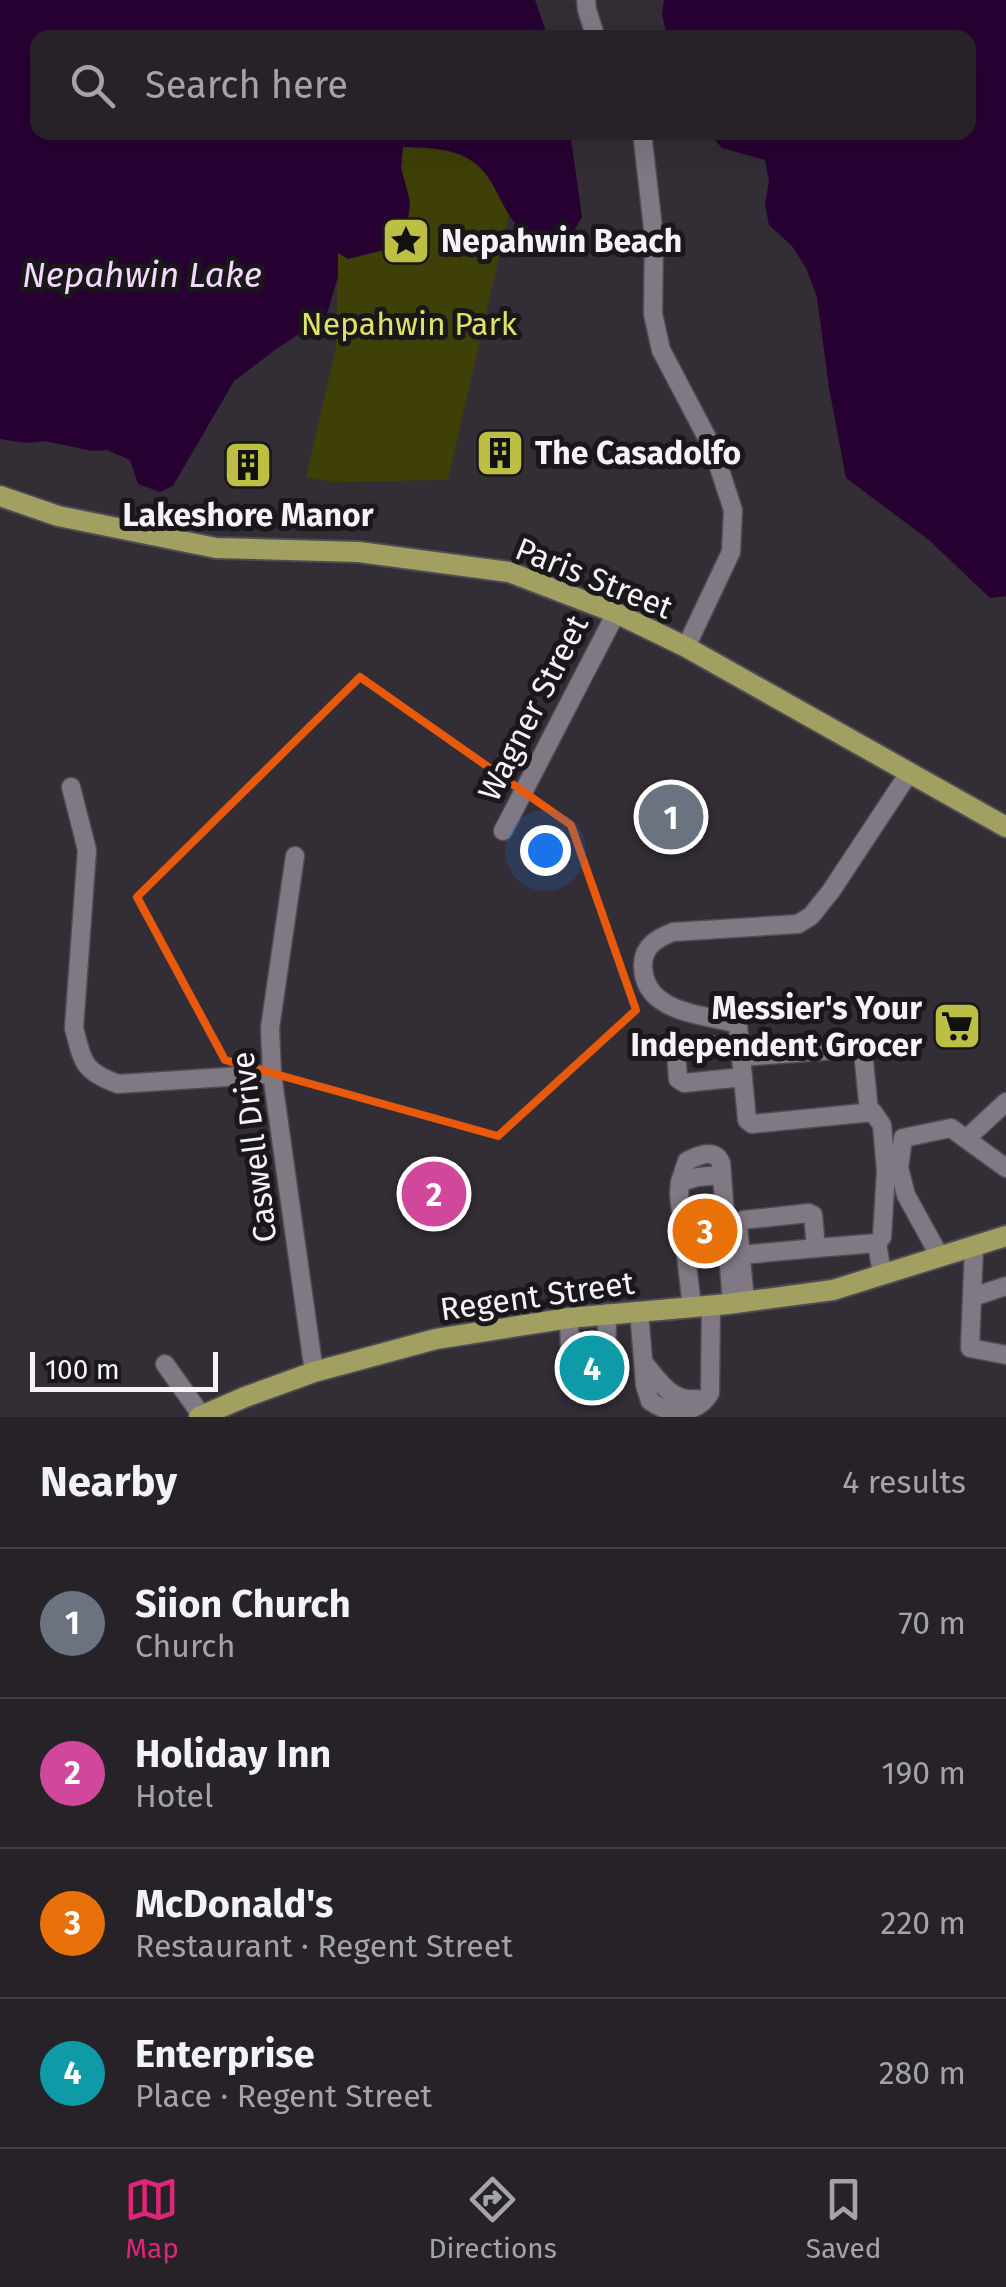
<!DOCTYPE html>
<html lang="en">
<head>
<meta charset="utf-8">
<style>
  :root { --surface:#262228; --page:#322f34; --text:#f1f3f6; --muted:#a4a4a8; --line:#423f45; --accent:#db2777 }
  body { margin:0; font-family:"Fira Sans",sans-serif; background:var(--page); color:var(--text) }
  .scale { position:absolute; left:30px; bottom:25px; width:188px; box-sizing:border-box; padding-left:10px; border:5px solid #f6f2f8; border-top:0; font-size:28px; line-height:35px; white-space:nowrap; color:#f6f2f8; -webkit-text-stroke:8px #19171a; paint-order:stroke }
  .you { position:absolute; left:545px; top:850px; width:35px; height:35px; margin:-25px; border:8px solid #fff; border-radius:50%; background:#1a73e8; box-shadow:0 0 0 15px #1a73e833 }
  .badge { display:grid; place-items:center; width:65px; height:65px; border-radius:50%; background:var(--accent); color:#fff; font-size:32px; font-weight:700 }
  .pin { position:absolute; translate:-50% -50%; border:5px solid #fff; box-shadow:0 2px 10px #0006 }
  .list { margin:0; padding:0; list-style:none }
  h2 { display:flex; justify-content:space-between; align-items:center; height:130px; margin:0; padding:0 40px; font-size:42px }
  h2 small { font-size:32px; font-weight:400; color:var(--muted) }
  .list li { display:grid; grid-template-columns:65px 1fr auto; gap:30px; align-items:center; box-sizing:border-box; height:150px; padding:0 40px; border-top:2px solid var(--line) }
  .list b { display:block; font-size:38px; white-space:nowrap }
  .list p { margin:0; font-size:32px; white-space:nowrap; color:var(--muted) }
  .list em { font-size:32px; font-style:normal; color:var(--muted) }
  .icon { flex:none; width:55px; height:55px; fill:none; stroke:currentColor; stroke-width:2; stroke-linecap:round; stroke-linejoin:round }
  .map { position:relative; flex:none; width:1006px; height:1417px; overflow:hidden }
  .search { position:absolute; background:var(--surface); box-shadow:0 10px 40px #0002; left:30px; right:30px; top:30px; height:110px; display:flex; align-items:center; gap:25px; box-sizing:border-box; padding:0 35px; border-radius:20px; color:var(--muted); font-size:38px }
  .sheet { height:730px; background:var(--surface) }
  nav { display:flex; justify-content:space-around; align-items:center; box-sizing:border-box; height:140px; border-top:2px solid var(--line); background:var(--surface); font-size:28px; color:var(--muted) }
  nav a { display:grid; justify-items:center; gap:5px }
  nav .on { color:var(--accent) }
  .map>svg:first-child { display:block }
  .green { fill:#3f4007 }
  .water { fill:#270132 }
  .lines { fill:none; stroke-linecap:round; stroke-linejoin:round }
  .minor-casing { stroke:#504a52; stroke-width:21 }
  .major-casing { stroke:#504a52; stroke-width:24 }
  .minor { stroke:#807983; stroke-width:18 }
  .major { stroke:#a1a060; stroke-width:20 }
  .marked { fill:none; stroke:#e8590c; stroke-width:8; stroke-linejoin:round }
  .labels { text-anchor:middle; stroke-width:10; stroke-linejoin:round; paint-order:stroke }
  .poi-label { font-size:32px; font-weight:bold; fill:#f6f2f8; stroke:#19171a; text-anchor:start }
  .park-label { font-size:32px; fill:#dfe365; stroke:#19171a }
  .street-label { font-size:32px; fill:#f6f2f8; stroke:#19171a }
  .water-label { font-size:35px; font-style:italic; fill:#f4d8fe; stroke:#19171a }
</style>
</head>
<body>
<div class="map">
<svg width="1006" height="1417" viewBox="0 0 1006 1417">
  <rect width="100%" height="100%" fill="#332d36"/>
  <!-- green -->
  <path class="green" d="M403,147C431,149 465,148 485,172C494,184 501,201 509,214L448,480L332,482L306,477L336,347L338,253L410,202L401,167Z"/>
  <!-- water -->
  <g class="water">
    <path d="M0,0H535L548,37L38,38V132L570,133L582,217L568,241L561,245C551,242 538,241 530,236C501,219 499,179 472,161C452,147 426,148 403,147L401,167L410,202L407,231L384,250L348,259L338,253V277L326,317L279,347L234,381L173,486L160,492L138,484L130,460L107,450L92,451L45,441L27,443L0,439Z"/>
    <polygon points="664,0 1006,0 1006,596 990,598 929,540 846,478 829,388 817,297 806,268 792,246 769,225 765,205 769,181 765,160 722,148 709,133 968,132 968,38 667,37 662,14"/>
  </g>
  <g class="lines">
    <!-- minor casing -->
    <g class="minor-casing">
      <g id="minor">
        <polyline points="586,0 587,10 596,38"/>
        <polyline points="642,132 654,237 653,314 661,350 713,449 733,510 731,552 686,647"/>
        <path d="M71,787L87,850L74,1028C83,1063 83,1071 118,1084L272,1074"/>
        <polyline points="503,831 616,613"/>
        <polyline points="295,856 270,1028 272,1074 314,1372"/>
        <polyline points="740,1043 679,1049 676,1053 678,1079 684,1083 743,1077"/>
        <polyline points="741,1057 859,1048 863,1051 869,1112"/>
        <polyline points="966,1139 1006,1168"/>
        <polyline points="688,1180 698,1177 722,1175"/>
        <polyline points="974,1246 970,1348 1006,1355"/>
        <polyline points="816,1248 877,1243"/>
        <polyline points="741,1255 816,1248 813,1215 809,1213 743,1220 738,1225 745,1302"/>
        <polyline points="939,1255 906,1195 899,1168 903,1138 951,1128 966,1139 1006,1102"/>
        <path d="M882,1274L877,1243L882,1237L886,1171L882,1125L873,1112L752,1124L747,1120L738,1026L734,1023C700,1014 642,1012 643,964C644,945 658,938 673,932L798,924L811,916L831,891L909,773"/>
        <polyline points="973,1297 1006,1286"/>
        <path d="M692,1307L679,1195L680,1182L687,1161C699,1155 715,1148 721,1163L732,1304"/>
        <path d="M639,1311L645,1385L650,1401C669,1415 697,1415 710,1393L711,1306"/>
        <polyline points="569,1318 571,1385 606,1386 607,1313"/>
        <path d="M644,1363C659,1381 671,1402 697,1399"/>
        <polyline points="165,1364 202,1416"/>
      </g>
    </g>
    <!-- major casing -->
    <g class="major-casing">
      <g id="major">
        <polyline points="0,496 58,516 216,548 359,552 509,572 616,613 686,647 1006,827"/>
        <polyline points="199,1417 245,1397 314,1372 436,1339 569,1318 728,1304 833,1290 1006,1236"/>
      </g>
    </g>
    <!-- minor -->
    <use href="#minor" class="minor"/>
    <!-- major -->
    <use href="#major" class="major"/>
  </g>
  <!-- marked area -->
  <path class="marked" d="M360,677L571,825L636,1010L498,1136L225,1060L137,897Z"/>
  <!-- icons -->
  <defs>
    <g id="sight-square" transform="scale(2.5)"><rect x="-9" y="-9" width="18" height="18" rx="4" fill="#bcbf44" stroke="#19171a"/><path d="M0-6L1.8-2.2L6-1.7L2.9 1.2L3.7 5.4L0 3.3L-3.7 5.4L-2.9 1.2L-6-1.7L-1.8-2.2Z" fill="#111"/></g>
    <g id="building-square" transform="scale(2.5)"><rect x="-9" y="-9" width="18" height="18" rx="4" fill="#bcbf44" stroke="#19171a"/><path d="M-4-6H4V6H1V3H-1V6H-4ZM-2.5-4.3h1.7v1.8h-1.7ZM.8-4.3h1.7v1.8H.8ZM-2.5-1h1.7V.8h-1.7ZM.8-1h1.7V.8H.8Z" fill="#111"/></g>
    <g id="supermarket-square" transform="scale(2.5)"><rect x="-9" y="-9" width="18" height="18" rx="4" fill="#bcbf44" stroke="#19171a"/><path d="M-6-5.5h2.5l.6 2H6L4.5 2H-2.5L-4.4-4H-6ZM-1.5 3.2a1.3 1.3 0 1 0 .1 0ZM3 3.2a1.3 1.3 0 1 0 .1 0Z" fill="#111"/></g>
  </defs>
  <g fill-rule="evenodd">
    <use href="#sight-square" x="406" y="241"/>
    <use href="#building-square" x="500" y="453"/>
    <use href="#building-square" x="248" y="465"/>
    <use href="#supermarket-square" x="957" y="1026"/>
  </g>
  <g class="labels">
    <!-- poi labels -->
    <g class="poi-label">
      <text x="441" y="252">Nepahwin Beach</text>
      <text x="535" y="464">The Casadolfo</text>
      <text x="248" y="526" text-anchor="middle">Lakeshore Manor</text>
      <text x="922" y="1019" text-anchor="end">Messier's Your<tspan x="922" dy="37">Independent Grocer</tspan></text>
    </g>
    <!-- park labels -->
    <g class="park-label">
      <text x="409" y="335">Nepahwin Park</text>
    </g>
    <!-- street labels -->
    <g class="street-label">
      <text transform="translate(594 578) rotate(22)" y="11">Paris Street</text>
      <text transform="translate(533 708) rotate(-63)" y="11">Wagner Street</text>
      <text transform="translate(254 1147) rotate(-97)" y="11">Caswell Drive</text>
      <text transform="translate(537 1296) rotate(-8)" y="11">Regent Street</text>
    </g>
    <!-- water labels -->
    <g class="water-label">
      <text x="142" y="287">Nepahwin Lake</text>
    </g>
  </g>
</svg>
<div class="scale">100 m</div>
<div class="you"></div>
<div class="pin badge" style="left:671px;top:817px;background:#6b7280">1</div>
<div class="pin badge" style="left:434px;top:1194px;background:#d1479c">2</div>
<div class="pin badge" style="left:705px;top:1231px;background:#e8710a">3</div>
<div class="pin badge" style="left:592px;top:1368px;background:#0f9aa8">4</div>
<div class="search"><svg class="icon" aria-label="search" viewBox="0 0 24 24"><circle cx="10" cy="10" r="6"/><path d="M15 15l6 6"/></svg>Search here</div>
</div>
<section class="sheet">
<h2>Nearby<small>4 results</small></h2>
<ul class="list">
<li><span class="badge" style="background:#6b7280">1</span><div><b>Siion Church</b><p>Church</p></div><em>70 m</em></li>
<li><span class="badge" style="background:#d1479c">2</span><div><b>Holiday Inn</b><p>Hotel</p></div><em>190 m</em></li>
<li><span class="badge" style="background:#e8710a">3</span><div><b>McDonald's</b><p>Restaurant · Regent Street</p></div><em>220 m</em></li>
<li><span class="badge" style="background:#0f9aa8">4</span><div><b>Enterprise</b><p>Place · Regent Street</p></div><em>280 m</em></li>
</ul>
</section>
<nav>
<a class="on"><svg class="icon" aria-label="map" viewBox="0 0 24 24"><path d="M3 6l6-2 6 2 6-2v14l-6 2-6-2-6 2zM9 4v14M15 6v14"/></svg>Map</a>
<a><svg class="icon" aria-label="directions" viewBox="0 0 24 24"><path d="M12 3l9 9-9 9-9-9zM9 14v-3h6M13 9l2 2-2 2"/></svg>Directions</a>
<a><svg class="icon" aria-label="saved" viewBox="0 0 24 24"><path d="M7 4h10v16l-5-4-5 4z"/></svg>Saved</a>
</nav>
</body>
</html>
